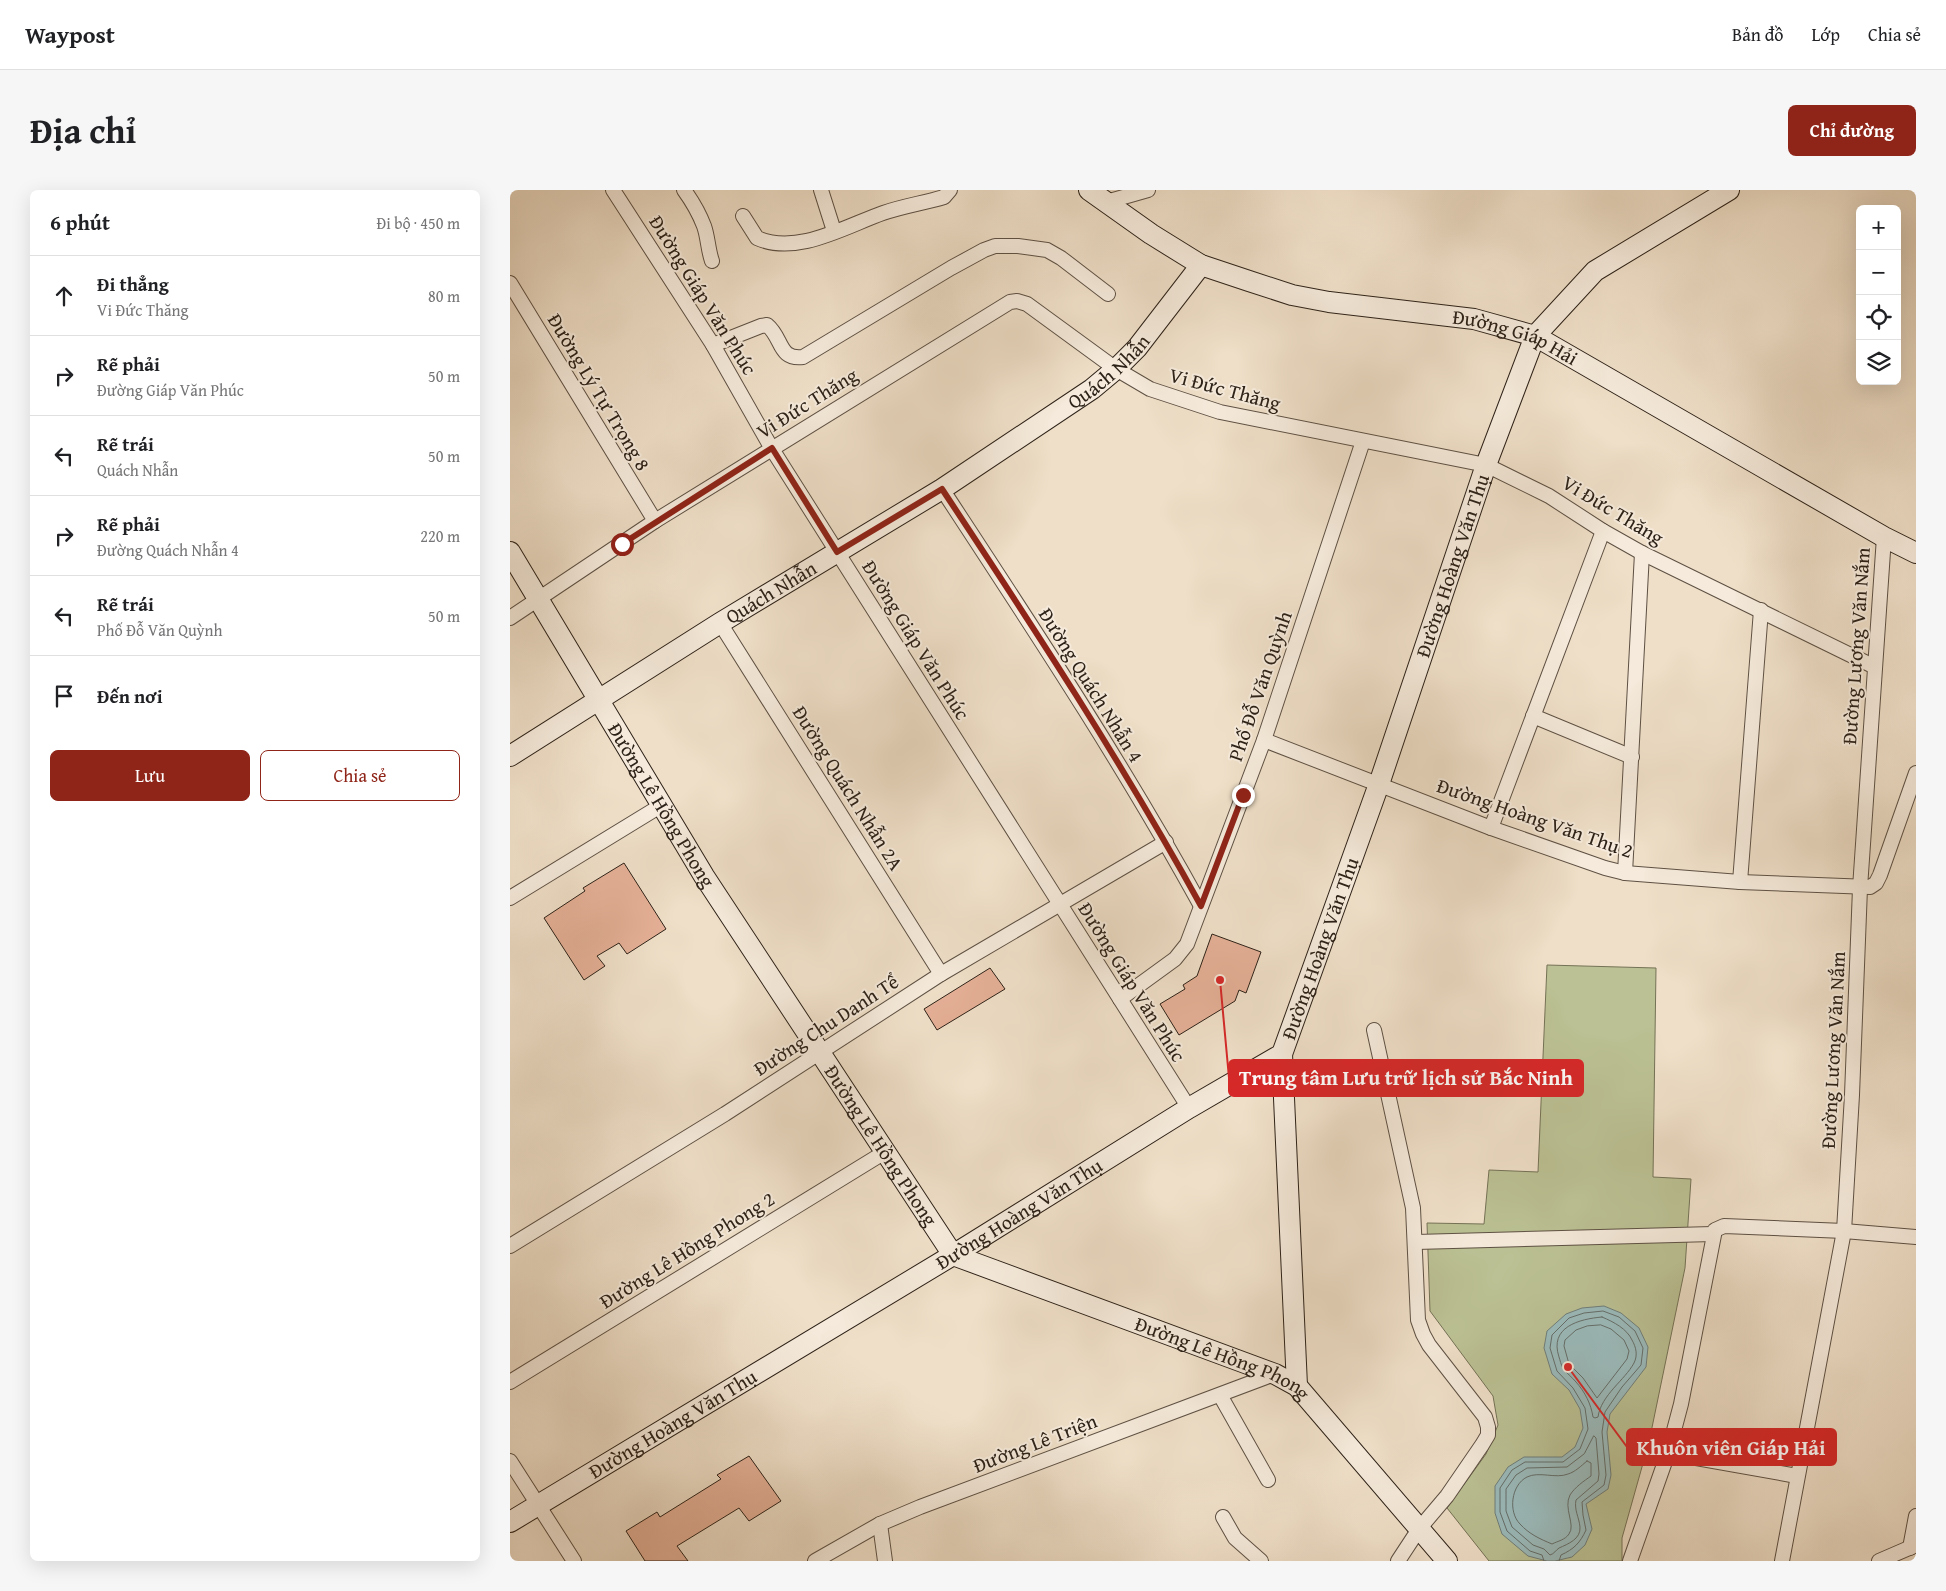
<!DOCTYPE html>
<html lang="vi">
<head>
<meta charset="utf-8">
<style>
  :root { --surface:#fff; --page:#f6f6f6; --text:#202124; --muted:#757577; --line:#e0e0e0; --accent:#8f2418 }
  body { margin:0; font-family:"Gentium Book Plus",serif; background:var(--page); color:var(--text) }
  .controls { position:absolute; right:15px; top:15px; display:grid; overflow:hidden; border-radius:8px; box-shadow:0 5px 20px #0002 }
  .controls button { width:45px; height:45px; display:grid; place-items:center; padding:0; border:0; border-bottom:1px solid var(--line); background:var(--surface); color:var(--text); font:25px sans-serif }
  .stop { position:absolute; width:15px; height:15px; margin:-11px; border:4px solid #8f2418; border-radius:50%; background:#fff }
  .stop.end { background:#8f2418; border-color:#fff; box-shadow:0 1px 5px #0008 }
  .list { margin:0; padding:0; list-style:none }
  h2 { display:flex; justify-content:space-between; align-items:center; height:65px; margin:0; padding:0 20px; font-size:21px }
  h2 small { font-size:16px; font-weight:400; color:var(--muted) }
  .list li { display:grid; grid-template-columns:32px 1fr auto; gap:15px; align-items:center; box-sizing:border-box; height:80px; padding:0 20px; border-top:1px solid var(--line) }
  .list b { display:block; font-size:19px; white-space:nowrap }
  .list p { margin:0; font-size:16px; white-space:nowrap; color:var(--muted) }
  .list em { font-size:16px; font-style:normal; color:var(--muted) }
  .actions { display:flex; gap:10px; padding:15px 20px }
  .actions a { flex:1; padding:11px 0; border:1px solid var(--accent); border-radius:8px; text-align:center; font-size:18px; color:var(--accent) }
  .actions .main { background:var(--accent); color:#fff }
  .icon { flex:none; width:28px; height:28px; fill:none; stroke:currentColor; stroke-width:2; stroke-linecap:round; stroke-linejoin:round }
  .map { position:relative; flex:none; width:1406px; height:1371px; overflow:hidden; border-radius:8px }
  header { display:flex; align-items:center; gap:30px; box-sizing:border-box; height:70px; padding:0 25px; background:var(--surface); border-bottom:1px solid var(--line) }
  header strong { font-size:24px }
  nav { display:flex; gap:28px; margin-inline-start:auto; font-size:18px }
  .intro { display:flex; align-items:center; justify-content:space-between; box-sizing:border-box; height:120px; padding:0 30px }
  h1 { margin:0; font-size:35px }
  .button { padding:12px 22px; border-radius:8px; background:var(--accent); color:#fff; font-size:18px; font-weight:700 }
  main { display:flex; gap:30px; padding:0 30px }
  aside { flex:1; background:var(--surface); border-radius:8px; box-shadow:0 5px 20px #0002 }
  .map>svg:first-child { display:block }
  .green { fill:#bbc194; stroke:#747256 }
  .water { fill:#9bbbbc; stroke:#6f7e7a }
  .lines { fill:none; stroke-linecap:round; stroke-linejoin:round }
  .shore { stroke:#646e6a; stroke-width:1 }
  .building { fill:#e5b097; stroke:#2d2218 }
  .street-casing { stroke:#5e5144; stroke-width:16 }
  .secondary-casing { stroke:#2d2218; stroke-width:22 }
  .street { stroke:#f5eadb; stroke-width:14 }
  .secondary { stroke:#f5eadb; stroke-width:20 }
  .route { stroke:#8f2418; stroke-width:6 }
  .labels { text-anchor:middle; stroke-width:4; stroke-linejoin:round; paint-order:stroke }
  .street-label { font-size:20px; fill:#2d2218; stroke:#f5eadb }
  .leader { fill:none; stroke:#d62828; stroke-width:2 }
  .callout-dot { fill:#d62828; stroke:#f5eadb; stroke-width:2 }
  .callout { fill:#d62828; stroke:#d62828; stroke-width:2 }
  .callout-label { font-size:21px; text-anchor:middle; font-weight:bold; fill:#fff }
</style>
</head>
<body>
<header>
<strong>Waypost</strong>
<nav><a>Bản đồ</a><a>Lớp</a><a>Chia sẻ</a></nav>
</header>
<div class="intro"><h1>Địa chỉ</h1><a class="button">Chỉ đường</a></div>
<main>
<aside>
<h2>6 phút<small>Đi bộ · 450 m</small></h2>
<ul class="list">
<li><svg class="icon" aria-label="ahead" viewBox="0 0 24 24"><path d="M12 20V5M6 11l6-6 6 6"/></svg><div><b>Đi thẳng</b><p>Vi Đức Thăng</p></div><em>80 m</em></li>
<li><svg class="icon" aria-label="right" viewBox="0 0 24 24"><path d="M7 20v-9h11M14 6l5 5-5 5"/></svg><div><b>Rẽ phải</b><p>Đường Giáp Văn Phúc</p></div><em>50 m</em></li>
<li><svg class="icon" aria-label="left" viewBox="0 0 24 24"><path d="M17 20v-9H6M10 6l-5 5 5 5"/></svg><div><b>Rẽ trái</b><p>Quách Nhẫn</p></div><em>50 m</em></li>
<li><svg class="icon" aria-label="right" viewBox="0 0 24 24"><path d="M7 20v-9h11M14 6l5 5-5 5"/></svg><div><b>Rẽ phải</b><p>Đường Quách Nhẫn 4</p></div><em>220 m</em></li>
<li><svg class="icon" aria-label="left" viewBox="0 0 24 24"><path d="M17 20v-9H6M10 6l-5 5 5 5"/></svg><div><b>Rẽ trái</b><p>Phố Đỗ Văn Quỳnh</p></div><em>50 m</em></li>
<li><svg class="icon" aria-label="arrive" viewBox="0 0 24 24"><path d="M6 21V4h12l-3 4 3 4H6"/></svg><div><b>Đến nơi</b></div></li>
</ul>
<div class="actions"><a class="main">Lưu</a><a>Chia sẻ</a></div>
</aside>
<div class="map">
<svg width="1406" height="1371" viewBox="0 0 1406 1371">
  <rect width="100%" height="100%" fill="#efdfc8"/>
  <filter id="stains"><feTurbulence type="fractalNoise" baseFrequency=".004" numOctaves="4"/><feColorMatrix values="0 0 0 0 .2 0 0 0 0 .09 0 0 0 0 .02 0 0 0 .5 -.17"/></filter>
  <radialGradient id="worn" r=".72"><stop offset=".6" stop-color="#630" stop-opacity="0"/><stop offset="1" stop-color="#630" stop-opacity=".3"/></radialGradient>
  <!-- green -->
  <polygon class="green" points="1037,775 1146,778 1143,987 1181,989 1175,1078 1139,1252 1112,1348 1112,1371 979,1371 937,1318 976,1264 988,1235 983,1206 920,1121 917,1033 974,1034 979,980 1028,982"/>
  <!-- water -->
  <polygon class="water" points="1094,1116 1111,1123 1129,1138 1138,1157 1136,1177 1100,1224 1097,1242 1101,1285 1098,1299 1076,1314 1082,1339 1075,1355 1062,1367 1045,1371 1037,1371 1018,1366 992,1344 985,1323 985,1296 998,1277 1014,1267 1052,1267 1065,1257 1073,1238 1070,1219 1059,1200 1042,1184 1034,1158 1037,1141 1056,1124 1072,1118"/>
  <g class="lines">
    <!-- shore -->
    <g class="shore">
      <path d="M1092,1127C1104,1132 1117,1139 1122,1150C1126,1157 1128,1165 1124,1173C1115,1190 1091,1205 1088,1227L1085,1228L1083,1227C1081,1214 1075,1202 1066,1192C1062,1187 1056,1183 1053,1178C1051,1175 1050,1170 1049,1167C1039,1137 1069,1129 1092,1127Z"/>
      <polygon points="1091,1135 1101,1139 1114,1150 1119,1161 1117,1169 1087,1208 1073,1188 1059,1174 1054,1156 1055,1150 1066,1140 1077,1136"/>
      <path d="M1084,1246L1086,1248L1089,1284L1088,1291L1066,1310C1064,1320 1069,1327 1070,1337C1071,1349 1058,1354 1049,1358C1046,1360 1044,1364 1040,1365L1034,1359L1023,1355L1002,1337L996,1321V1299L1006,1285L1017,1278L1057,1277L1074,1264Z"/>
      <path d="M1077,1271L1081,1273V1286C1074,1291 1065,1297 1060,1305C1053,1318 1066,1335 1059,1344C1055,1350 1048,1351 1042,1354C1030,1349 1019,1344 1010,1334C998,1322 1001,1295 1017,1287C1029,1281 1046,1289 1058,1284C1065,1282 1071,1276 1077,1271Z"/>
      <path d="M1034,1371L1032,1365L1020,1361L997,1341L990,1322V1298L1002,1280L1015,1272H1053L1070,1259L1078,1239L1075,1218L1063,1198L1047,1181L1040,1158L1042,1145L1059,1128L1074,1123L1093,1121L1109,1127L1125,1141L1133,1158L1131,1175L1112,1197L1095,1222L1092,1242L1096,1285L1094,1295L1072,1312L1073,1325L1076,1340C1070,1353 1064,1359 1051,1365L1049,1371"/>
    </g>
  </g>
  <!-- building -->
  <g class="building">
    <polygon points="114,673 156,739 117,764 109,753 87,766 95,776 74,790 34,728 75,701 73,698"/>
    <polygon points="702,744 751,762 736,803 729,800 725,811 669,845 650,814 675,799 673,795 687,786"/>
    <polygon points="480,778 495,799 427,840 414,819"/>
    <polygon points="239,1266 271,1311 239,1331 229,1318 167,1356 178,1371 135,1371 116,1341 147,1322 150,1327 211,1289 207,1285"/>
  </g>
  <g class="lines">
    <!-- street casing -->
    <g class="street-casing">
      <g id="street">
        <polyline points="103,0 203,155 262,259 679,918"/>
        <path d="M174,0C182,11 189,23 194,36C198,47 198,60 202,71"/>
        <polyline points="311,0 324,41"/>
        <polyline points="596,12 638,0"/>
        <path d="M233,26L247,48C287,66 336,36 373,23C393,16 414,13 434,7L440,0"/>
        <polyline points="0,93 145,331"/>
        <path d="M203,155L251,136L257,135C273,148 268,170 293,167L441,78L474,60L485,56H508L537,60L551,68L598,104"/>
        <path d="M432,299C521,435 612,572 691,716"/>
        <polyline points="0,428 145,331 500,112 507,111 517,114 606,179 640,199 710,222 976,275 1039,306 1093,341 1132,363 1365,477"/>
        <polyline points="210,433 431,784"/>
        <polyline points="1023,526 1122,567"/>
        <polyline points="754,550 981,638 1095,678 1115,683 1230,692 1360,697 1366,693 1370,685 1406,583"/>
        <polyline points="981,638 1093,341"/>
        <polyline points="1115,683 1132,363"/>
        <polyline points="1230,692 1251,420"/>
        <polyline points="0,708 152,615"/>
        <polyline points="610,809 665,769 677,754 754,550 853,251"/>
        <polyline points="864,840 903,1018 908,1130 913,1144 919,1155 975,1227 978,1237 978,1245 972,1255 937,1306 909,1339 888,1371"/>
        <polyline points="906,1052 1203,1044"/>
        <polyline points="0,1056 215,924 431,784 656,652"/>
        <polyline points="0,1192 375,962"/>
        <polyline points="710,1205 758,1290"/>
        <polyline points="1158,1263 1287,1286"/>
        <polyline points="0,1271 64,1371"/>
        <polyline points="713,1327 725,1348 751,1371"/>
        <polyline points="370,1334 375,1371"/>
        <polyline points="1400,1358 1406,1326"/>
        <polyline points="305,1371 370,1334 410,1317 767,1183"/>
        <polyline points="1120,1371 1158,1263 1171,1214 1205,1040 1214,1036 1334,1041 1406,1047"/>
        <polyline points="1272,1371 1334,1041 1342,905 1350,698 1374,347"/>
        <polyline points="1369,1371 1406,1355"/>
      </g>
    </g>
    <!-- secondary casing -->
    <g class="secondary-casing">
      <g id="secondary">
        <path id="s1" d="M579,0L641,44L691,75L739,91L782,105L819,112L964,129L1025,146L1374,347L1406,363"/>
        <path id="s2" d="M0,362L194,686L443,1065L765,1184L787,1196L937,1371"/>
        <path id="s3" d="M0,566L210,433L432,299L582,199L606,179L627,158L691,75"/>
        <polyline points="772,864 787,1196"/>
        <path id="s4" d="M0,1332L443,1065L679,918L772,864L869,594L976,275L1025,146L1085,81L1219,0"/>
      </g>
    </g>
    <!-- street -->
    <use href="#street" class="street"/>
    <!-- secondary -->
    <use href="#secondary" class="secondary"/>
  </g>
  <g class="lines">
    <!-- route -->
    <path class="route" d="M112,354L262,258L327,362L432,299C522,435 612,572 691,716L733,605"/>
  </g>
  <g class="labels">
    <!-- street labels -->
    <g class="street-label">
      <text transform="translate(193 105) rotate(58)" y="7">Đường Giáp Văn Phúc</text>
      <text dy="7" stroke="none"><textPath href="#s1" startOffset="459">Đường Giáp Hải</textPath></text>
      <text dy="7" stroke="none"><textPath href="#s3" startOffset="712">Quách Nhẫn</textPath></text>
      <text transform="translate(715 199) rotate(15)" y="7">Vi Đức Thăng</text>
      <text transform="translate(89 202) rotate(59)" y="7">Đường Lý Tự Trọng 8</text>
      <text transform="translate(297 213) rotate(-32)" y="7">Vi Đức Thăng</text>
      <text transform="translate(1103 320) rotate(31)" y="7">Vi Đức Thăng</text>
      <text dy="7" stroke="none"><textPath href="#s4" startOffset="1420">Đường Hoàng Văn Thụ</textPath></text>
      <text dy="7" stroke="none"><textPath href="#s3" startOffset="308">Quách Nhẫn</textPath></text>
      <text transform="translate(406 450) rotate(58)" y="7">Đường Giáp Văn Phúc</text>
      <text transform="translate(1346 456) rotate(-86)" y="7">Đường Lương Văn Nắm</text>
      <text transform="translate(581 495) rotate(58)" y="7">Đường Quách Nhẫn 4</text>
      <text transform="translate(750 496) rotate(-71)" y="7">Phố Đỗ Văn Quỳnh</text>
      <text transform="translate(338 598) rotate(58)" y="7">Đường Quách Nhẫn 2A</text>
      <text dy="7" stroke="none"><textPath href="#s2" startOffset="295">Đường Lê Hồng Phong</textPath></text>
      <text transform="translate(1025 628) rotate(19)" y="7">Đường Hoàng Văn Thụ 2</text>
      <text dy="7" stroke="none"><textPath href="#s4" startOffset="1015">Đường Hoàng Văn Thụ</textPath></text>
      <text transform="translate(622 792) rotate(58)" y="7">Đường Giáp Văn Phúc</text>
      <text transform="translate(316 835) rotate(-33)" y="7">Đường Chu Danh Tể</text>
      <text transform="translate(1323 860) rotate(-87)" y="7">Đường Lương Văn Nắm</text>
      <text dy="7" stroke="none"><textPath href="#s2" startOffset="700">Đường Lê Hồng Phong</textPath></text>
      <text dy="7" stroke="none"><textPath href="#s4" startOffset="595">Đường Hoàng Văn Thụ</textPath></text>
      <text transform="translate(177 1060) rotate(-32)" y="7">Đường Lê Hồng Phong 2</text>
      <text dy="7" stroke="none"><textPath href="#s2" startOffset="1120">Đường Lê Hồng Phong</textPath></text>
      <text dy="7" stroke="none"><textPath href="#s4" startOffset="190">Đường Hoàng Văn Thụ</textPath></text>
      <text transform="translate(525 1253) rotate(-21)" y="7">Đường Lê Triện</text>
    </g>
  </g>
  <!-- callouts -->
  <path class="leader" d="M710 790L719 888M1058 1177L1117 1257"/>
  <g class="callout-dot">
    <circle cx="710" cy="790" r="5"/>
    <circle cx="1058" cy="1177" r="5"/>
  </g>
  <g class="callout">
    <rect x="719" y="870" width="354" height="36" rx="5"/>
    <rect x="1117" y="1239" width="209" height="36" rx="5"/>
  </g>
  <g class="callout-label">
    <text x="896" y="895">Trung tâm Lưu trữ lịch sử Bắc Ninh</text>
    <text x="1221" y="1265">Khuôn viên Giáp Hải</text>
  </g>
  <rect width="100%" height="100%" filter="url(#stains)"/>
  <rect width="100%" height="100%" fill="url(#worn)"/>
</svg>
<div class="controls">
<button>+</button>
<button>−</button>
<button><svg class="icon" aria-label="locate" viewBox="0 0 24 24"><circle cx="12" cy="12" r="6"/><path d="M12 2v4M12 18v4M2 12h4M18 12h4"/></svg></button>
<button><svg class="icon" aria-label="layers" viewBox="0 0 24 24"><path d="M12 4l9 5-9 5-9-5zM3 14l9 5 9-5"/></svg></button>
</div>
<div class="stop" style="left:112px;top:354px"></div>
<div class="stop end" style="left:733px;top:605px"></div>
</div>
</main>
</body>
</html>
